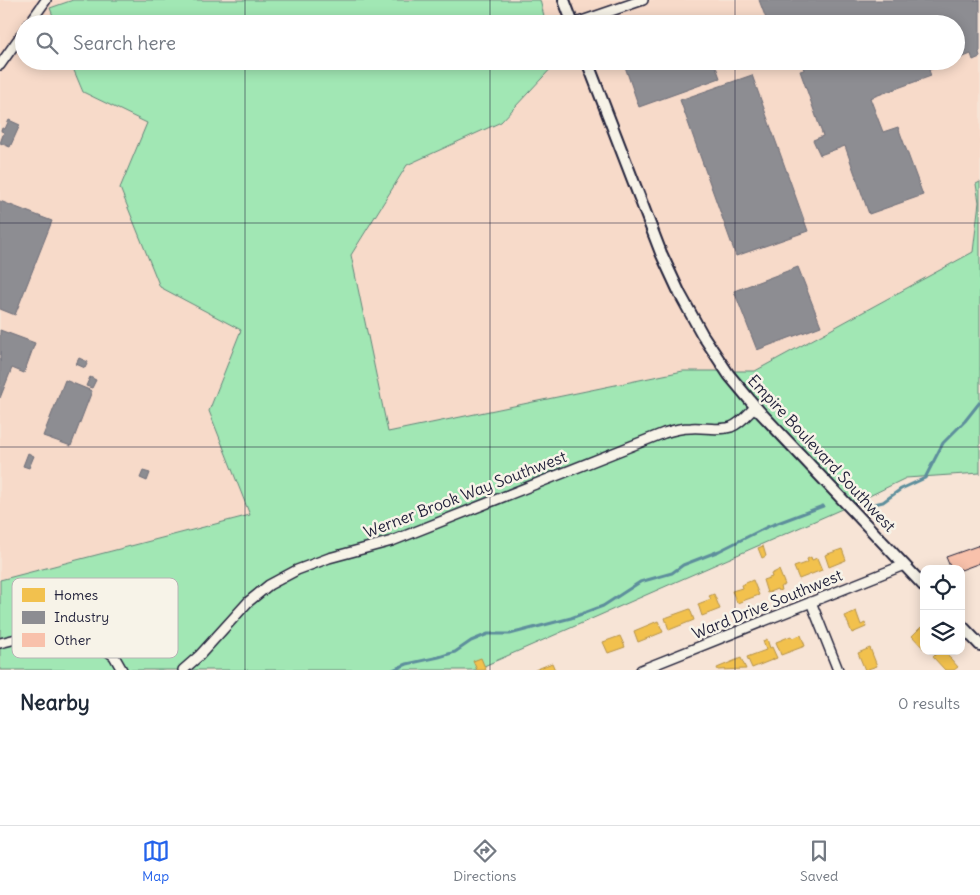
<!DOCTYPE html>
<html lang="en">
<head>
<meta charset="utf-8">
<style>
  :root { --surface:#fff; --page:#f6f6f7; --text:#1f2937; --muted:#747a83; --line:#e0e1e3; --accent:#2563eb }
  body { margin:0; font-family:Delius,sans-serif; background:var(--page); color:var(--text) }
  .controls { position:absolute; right:15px; bottom:15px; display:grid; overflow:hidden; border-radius:10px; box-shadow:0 2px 12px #0003 }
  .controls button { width:45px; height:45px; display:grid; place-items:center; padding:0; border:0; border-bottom:1px solid var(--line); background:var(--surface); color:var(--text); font:25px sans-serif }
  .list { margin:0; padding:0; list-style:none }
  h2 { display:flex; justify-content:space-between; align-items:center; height:65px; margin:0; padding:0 20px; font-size:21px }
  h2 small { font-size:16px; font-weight:400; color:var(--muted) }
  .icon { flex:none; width:28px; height:28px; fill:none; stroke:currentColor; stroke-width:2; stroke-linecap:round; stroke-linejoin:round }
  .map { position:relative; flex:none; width:980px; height:670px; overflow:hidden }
  .search { position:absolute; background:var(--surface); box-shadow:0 2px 12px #0003; left:15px; right:15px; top:15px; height:55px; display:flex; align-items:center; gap:12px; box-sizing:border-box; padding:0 18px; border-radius:28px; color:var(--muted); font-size:19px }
  .sheet { height:155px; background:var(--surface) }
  nav { display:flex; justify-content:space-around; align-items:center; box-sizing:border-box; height:70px; border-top:1px solid var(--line); background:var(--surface); font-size:14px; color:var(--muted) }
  nav a { display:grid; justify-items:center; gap:2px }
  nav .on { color:var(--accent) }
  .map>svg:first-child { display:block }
  .built { fill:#f7dac9 }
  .green { fill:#a1e7b4; stroke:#628478 }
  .homes { fill:#f2c14e; stroke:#b49148 }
  .industry { fill:#8d8d92; stroke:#6d6d78 }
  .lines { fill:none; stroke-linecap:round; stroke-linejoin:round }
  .stream { stroke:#5d8e9c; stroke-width:3 }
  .building { fill:#f8c1ab; stroke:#22223b }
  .minor-casing { stroke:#22223b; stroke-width:12 }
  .tertiary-casing { stroke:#22223b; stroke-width:14 }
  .minor { stroke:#f7f3e8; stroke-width:9 }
  .tertiary { stroke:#f7f3e8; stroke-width:10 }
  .grid { fill:none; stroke:#22223b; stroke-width:1; stroke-opacity:0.55 }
  .labels { text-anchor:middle; stroke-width:5; stroke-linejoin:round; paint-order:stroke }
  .street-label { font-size:16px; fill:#22223b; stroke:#f7f3e8 }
  .key { fill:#f7f3e8; stroke:#b7b4b4; stroke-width:1 }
  .key-label { font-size:14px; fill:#22223b }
</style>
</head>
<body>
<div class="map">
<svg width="980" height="670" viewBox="0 0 980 670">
  <rect width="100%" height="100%" fill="#f7e4d6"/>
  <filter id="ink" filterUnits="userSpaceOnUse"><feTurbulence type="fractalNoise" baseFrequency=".02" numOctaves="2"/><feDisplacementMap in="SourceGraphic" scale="10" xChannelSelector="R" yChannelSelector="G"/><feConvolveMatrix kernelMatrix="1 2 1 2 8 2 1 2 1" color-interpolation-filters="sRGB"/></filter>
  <g filter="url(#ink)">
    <!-- built -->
    <g class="built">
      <polygon points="0,0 72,0 50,8 56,24 24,24 24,61 70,61 83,92 147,123 160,287 241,330 209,411 250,515 0,580"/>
      <polygon points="540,0 980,0 980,182 976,184 979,202 973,252 755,371 683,371 388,432 351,255 407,165 501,122 555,64 555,61 956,61 956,24 546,24"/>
    </g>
    <!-- green -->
    <g class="green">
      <polygon points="73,0 540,0 546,24 56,24 50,8"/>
      <polygon points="70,61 555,61 556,63 501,122 407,165 351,255 388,432 683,371 755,371 973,252 979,202 976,184 980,182 980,473 906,478 851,505 475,670 0,670 0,580 250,515 209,411 241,330 160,287 120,188 147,123 83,92"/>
    </g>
    <!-- homes -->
    <g class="homes">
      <polygon points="763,546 766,556 762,558 758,548"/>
      <polygon points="842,549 846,560 829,567 825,555"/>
      <polygon points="811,557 812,560 817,558 822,570 799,579 794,567 808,562 807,559"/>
      <polygon points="779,570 785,585 780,587 781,590 778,591 777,589 767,593 763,580 772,577 771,574"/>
      <polygon points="753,580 759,595 737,603 732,591 742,588 741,585"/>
      <polygon points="714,594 720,609 702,616 698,604 711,599 709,596"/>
      <polygon points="690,609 694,620 669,630 665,618"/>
      <polygon points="856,611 861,625 865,623 866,627 852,633 845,616"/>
      <polygon points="658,621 663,632 638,642 634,631"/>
      <polygon points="921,627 924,631 924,649 912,636"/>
      <polygon points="801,635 805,646 781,655 776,642 791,636 792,638"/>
      <polygon points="620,636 625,647 608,653 603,642"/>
      <polygon points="767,639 770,648 772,647 777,658 752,668 747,657 766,650 763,641"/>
      <polygon points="870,648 877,666 865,670 858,653"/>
      <polygon points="939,651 944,651 958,667 954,670 945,670 933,657"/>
      <polygon points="481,658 486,670 477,670 473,661"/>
      <polygon points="741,658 746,669 718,670 717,668"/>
      <polygon points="552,663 555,670 535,670"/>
    </g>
    <!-- industry -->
    <g class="industry">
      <polygon points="759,0 980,0 980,51 979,52 980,57 973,60 971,54 956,60 956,24 768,24"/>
      <polygon points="623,61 714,61 720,78 639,107"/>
      <polygon points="801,61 952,61 929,70 931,76 870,98 883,132 898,127 923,195 869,214 845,146 820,155 813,140 823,136 800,71 804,70"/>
      <polygon points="752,75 808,231 736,256 680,100"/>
      <polygon points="9,120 20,125 10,147 0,143 4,132 1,131 2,128 5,129"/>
      <polygon points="0,201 52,221 15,315 0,309"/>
      <polygon points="798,267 821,326 757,350 734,291"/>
      <polygon points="0,330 35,343 24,373 12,368 0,398"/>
      <polygon points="79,358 88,362 85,368 76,364"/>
      <polygon points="90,377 96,380 92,388 86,386"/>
      <polygon points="65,380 92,391 71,446 43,436"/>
      <polygon points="28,453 34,456 29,468 23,466"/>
      <polygon points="143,471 150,473 147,481 140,478"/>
    </g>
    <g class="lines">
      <!-- stream -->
      <g class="stream">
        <polyline points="870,505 883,502 901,489 925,478 943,443 965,421 980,402"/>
        <polyline points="393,670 407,664 439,657 455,652 471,641 488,634 510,634 571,618 603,606 640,582 672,573 683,565 719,551 767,527 823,506"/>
      </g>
    </g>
    <!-- building -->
    <polygon class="building" points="980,545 980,563 961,570 961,569 951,569 946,557"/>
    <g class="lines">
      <!-- minor casing -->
      <g class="minor-casing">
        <g id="minor">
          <polyline points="29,24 46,0"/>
          <polyline points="573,24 643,0"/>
          <polyline points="0,65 24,31"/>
          <polyline points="811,602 838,670"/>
          <polyline points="0,643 60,628 72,628 82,632 114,656 122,670"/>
          <path d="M183,670L199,656L248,602L269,585L297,570L329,558L392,541L664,433C673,430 682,428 691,428C704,427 718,431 731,427C741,423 748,414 755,407"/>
          <polyline points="641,670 904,565"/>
        </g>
      </g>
      <!-- tertiary casing -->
      <g class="tertiary-casing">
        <g id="tertiary">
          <polyline points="564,0 573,24"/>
          <polyline points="587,61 661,253 680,294 702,334 729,375 759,411 924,586"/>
          <polyline points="961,625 980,645"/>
        </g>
      </g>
      <!-- minor -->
      <use href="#minor" class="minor"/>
      <!-- tertiary -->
      <use href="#tertiary" class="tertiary"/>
    </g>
  </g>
  <!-- grid -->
  <path class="grid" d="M245,0V24M490,0V24M735,0V24M245,61V670M490,61V670M735,61V670M0,223H980M0,447H980"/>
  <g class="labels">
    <!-- street labels -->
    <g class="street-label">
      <text transform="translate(822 453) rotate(47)" y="6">Empire Boulevard Southwest</text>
      <text transform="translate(465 494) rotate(-21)" y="6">Werner Brook Way Southwest</text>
      <text transform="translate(767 604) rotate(-22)" y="6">Ward Drive Southwest</text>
    </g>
  </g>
  <!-- legend -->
  <rect x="12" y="578" width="166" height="80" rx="8" class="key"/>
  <rect x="22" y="588" width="23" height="14" fill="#f2c14e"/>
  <rect x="22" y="611" width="23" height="13" fill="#8d8d92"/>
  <rect x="22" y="633" width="23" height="14" fill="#f8c1ab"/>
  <g class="key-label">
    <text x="54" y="600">Homes</text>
    <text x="54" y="622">Industry</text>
    <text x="54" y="645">Other</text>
  </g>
</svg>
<div class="controls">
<button><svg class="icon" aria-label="locate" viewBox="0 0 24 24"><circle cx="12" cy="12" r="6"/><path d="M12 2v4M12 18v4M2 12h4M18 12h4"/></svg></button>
<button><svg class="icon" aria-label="layers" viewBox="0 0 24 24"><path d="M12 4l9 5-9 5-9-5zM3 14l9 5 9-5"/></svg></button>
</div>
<div class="search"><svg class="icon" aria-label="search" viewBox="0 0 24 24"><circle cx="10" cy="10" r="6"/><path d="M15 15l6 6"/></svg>Search here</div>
</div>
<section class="sheet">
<h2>Nearby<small>0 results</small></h2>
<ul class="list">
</ul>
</section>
<nav>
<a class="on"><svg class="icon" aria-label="map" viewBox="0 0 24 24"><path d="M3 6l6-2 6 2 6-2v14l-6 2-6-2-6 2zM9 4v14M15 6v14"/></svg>Map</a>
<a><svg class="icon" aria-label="directions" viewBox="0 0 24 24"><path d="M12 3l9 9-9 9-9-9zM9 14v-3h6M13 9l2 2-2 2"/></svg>Directions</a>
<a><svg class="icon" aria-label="saved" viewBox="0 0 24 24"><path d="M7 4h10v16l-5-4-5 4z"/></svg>Saved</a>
</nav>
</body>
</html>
